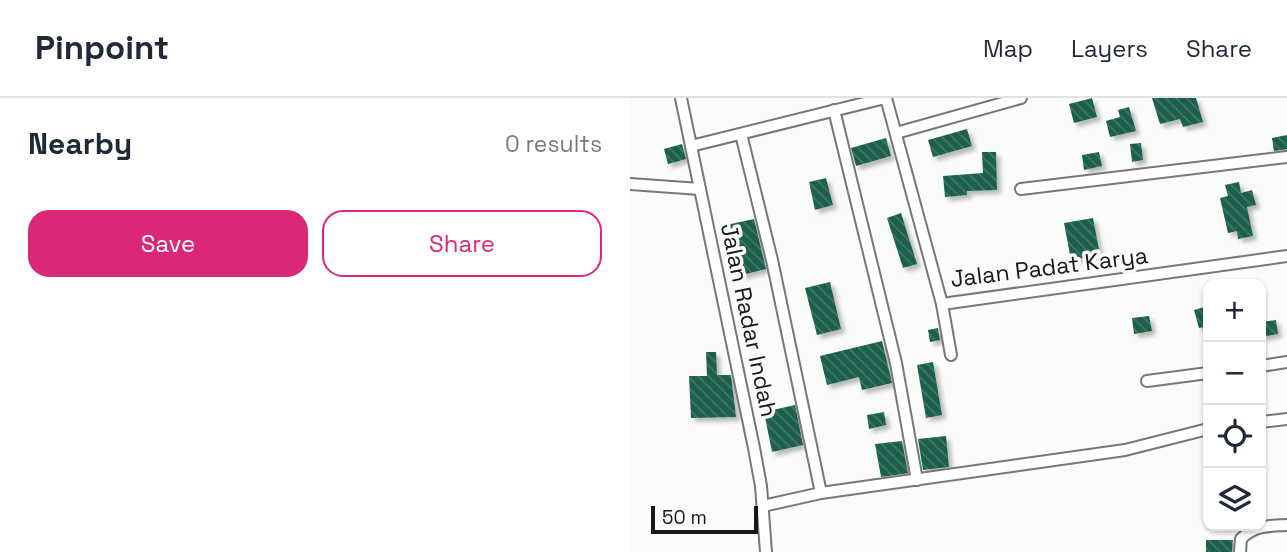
<!DOCTYPE html>
<html lang="en">
<head>
<meta charset="utf-8">
<style>
  :root { --surface:#fff; --page:#f6f6f7; --text:#1f2937; --muted:#747a83; --line:#e0e1e3; --accent:#db2777 }
  body { margin:0; font-family:"Space Grotesk",sans-serif; background:var(--page); color:var(--text) }
  .controls { position:absolute; right:21px; bottom:21px; display:grid; overflow:hidden; border-radius:14px; box-shadow:0 2px 5px #0004 }
  .controls button { width:63px; height:63px; display:grid; place-items:center; padding:0; border:0; border-bottom:2px solid var(--line); background:var(--surface); color:var(--text); font:35px sans-serif }
  .scale { position:absolute; left:21px; bottom:18px; width:107px; box-sizing:border-box; padding-left:7px; border:4px solid #161716; border-top:0; font-size:19px; line-height:24px; white-space:nowrap; color:#161716; -webkit-text-stroke:5px #fafcf9; paint-order:stroke }
  .list { margin:0; padding:0; list-style:none }
  h2 { display:flex; justify-content:space-between; align-items:center; height:91px; margin:0; padding:0 28px; font-size:30px }
  h2 small { font-size:23px; font-weight:400; color:var(--muted) }
  .actions { display:flex; gap:14px; padding:21px 28px }
  .actions a { flex:1; padding:16px 0; border:2px solid var(--accent); border-radius:21px; text-align:center; font-size:24px; color:var(--accent) }
  .actions .main { background:var(--accent); color:#fff }
  .icon { flex:none; width:38px; height:38px; fill:none; stroke:currentColor; stroke-width:2; stroke-linecap:round; stroke-linejoin:round }
  .map { position:relative; flex:none; width:657px; height:454px; overflow:hidden }
  header { display:flex; align-items:center; gap:42px; box-sizing:border-box; height:98px; padding:0 35px; background:var(--surface); border-bottom:2px solid var(--line) }
  header strong { font-size:33px }
  nav { display:flex; gap:38px; margin-inline-start:auto; font-size:24px }
  main { display:flex }
  aside { flex:1; background:var(--surface) }
  .map>svg:first-child { display:block }
  .building { fill:url(#building-back-hatch); filter:url(#shadow) }
  .lines { fill:none; stroke-linecap:round; stroke-linejoin:round }
  .street-casing { stroke:#767875; stroke-width:14 }
  .street { stroke:#fff; stroke-width:10 }
  .labels { text-anchor:middle; stroke-width:7; stroke-linejoin:round; paint-order:stroke }
  .street-label { font-size:23px; fill:#161716; stroke:#fafcf9 }
</style>
</head>
<body>
<header>
<strong>Pinpoint</strong>
<nav><a>Map</a><a>Layers</a><a>Share</a></nav>
</header>
<main>
<aside>
<h2>Nearby<small>0 results</small></h2>
<ul class="list">
</ul>
<div class="actions"><a class="main">Save</a><a>Share</a></div>
</aside>
<div class="map">
<svg width="657" height="454" viewBox="0 0 657 454">
  <defs>
    <pattern id="building-back-hatch" width="6" height="6" patternUnits="userSpaceOnUse" patternTransform="scale(1.75)"><rect width="6" height="6" fill="#1a5f4d"/><path d="M-1 5l2 2M0 0l6 6M5-1l2 2" fill="none" stroke="#427668"/></pattern>
    <filter id="shadow"><feDropShadow dx="4" dy="4" stdDeviation="2" flood-color="#0004"/></filter>
  </defs>
  <rect width="100%" height="100%" fill="#fafcf9"/>
  <!-- building -->
  <g class="building">
    <polygon points="462,0 467,19 444,25 439,6"/>
    <polygon points="522,0 566,0 573,24 553,29 550,21 530,26"/>
    <polygon points="499,9 506,33 480,39 476,23 490,19 488,12"/>
    <polygon points="337,31 342,48 303,59 298,42"/>
    <polygon points="657,37 657,51 644,53 642,40"/>
    <polygon points="256,40 261,58 226,68 221,50"/>
    <polygon points="511,45 513,62 502,64 500,46"/>
    <polygon points="52,46 56,61 38,66 34,51"/>
    <polygon points="352,54 366,54 367,92 337,93 337,97 315,99 313,78 353,75"/>
    <polygon points="469,54 472,68 454,72 452,57"/>
    <polygon points="196,80 203,107 185,112 179,84"/>
    <polygon points="609,84 611,95 622,92 626,107 617,109 623,138 608,141 607,133 598,135 590,100 598,98 595,87"/>
    <polygon points="271,115 287,166 273,170 257,120"/>
    <polygon points="463,120 470,157 441,162 434,125"/>
    <polygon points="124,121 136,171 108,178 96,127"/>
    <polygon points="200,184 211,231 187,237 175,190"/>
    <polygon points="578,208 578,228 569,230 564,212"/>
    <polygon points="519,218 522,233 504,236 502,220"/>
    <polygon points="646,222 648,236 631,239 631,224"/>
    <polygon points="308,230 310,242 300,244 298,232"/>
    <polygon points="252,243 262,285 232,292 229,279 197,287 190,258"/>
    <polygon points="76,254 86,254 87,277 101,277 106,319 61,320 59,278 77,278"/>
    <polygon points="303,264 312,317 296,320 287,267"/>
    <polygon points="165,307 173,347 142,354 134,314"/>
    <polygon points="254,314 256,327 239,331 237,317"/>
    <polygon points="316,338 319,369 293,372 288,341"/>
    <polygon points="272,343 278,375 251,379 245,346"/>
    <polygon points="576,442 603,442 602,454 576,454"/>
  </g>
  <g class="lines">
    <!-- street casing -->
    <g class="street-casing">
      <g id="street">
        <polyline points="51,0 124,350 131,388 136,454"/>
        <polyline points="256,0 312,206 657,158"/>
        <polyline points="204,12 266,265 287,382"/>
        <polyline points="266,35 391,0"/>
        <polyline points="111,36 142,162 191,395"/>
        <polyline points="61,48 255,0"/>
        <polyline points="0,86 70,91"/>
        <polyline points="391,91 657,59"/>
        <polyline points="312,206 321,257"/>
        <polyline points="631,268 657,264"/>
        <polyline points="517,283 578,275"/>
        <polyline points="631,324 657,321"/>
        <polyline points="133,408 191,395 495,352 578,331"/>
        <path d="M610,454L611,441C624,427 639,428 657,427"/>
      </g>
    </g>
    <!-- street -->
    <use href="#street" class="street"/>
  </g>
  <g class="labels">
    <!-- street labels -->
    <g class="street-label">
      <text transform="translate(419 169) rotate(-7)" y="8">Jalan Padat Karya</text>
      <text transform="translate(119 222) rotate(78)" y="8">Jalan Radar Indah</text>
    </g>
  </g>
</svg>
<div class="controls">
<button>+</button>
<button>−</button>
<button><svg class="icon" aria-label="locate" viewBox="0 0 24 24"><circle cx="12" cy="12" r="6"/><path d="M12 2v4M12 18v4M2 12h4M18 12h4"/></svg></button>
<button><svg class="icon" aria-label="layers" viewBox="0 0 24 24"><path d="M12 4l9 5-9 5-9-5zM3 14l9 5 9-5"/></svg></button>
</div>
<div class="scale">50 m</div>
</div>
</main>
</body>
</html>
